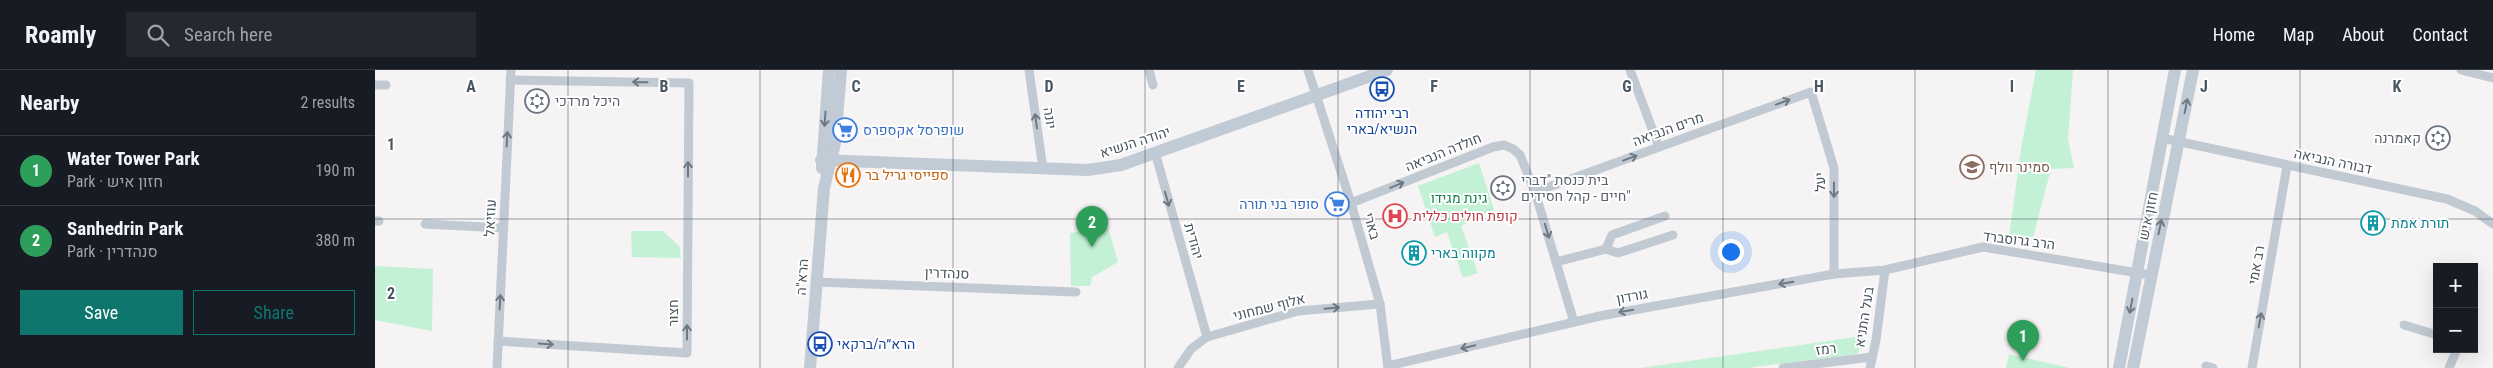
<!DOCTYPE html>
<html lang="en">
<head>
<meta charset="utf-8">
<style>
  :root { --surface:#171b24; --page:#242831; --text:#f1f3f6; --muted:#9ea1a6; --line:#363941; --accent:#0f766e }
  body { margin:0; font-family:"Roboto Condensed",Heebo,sans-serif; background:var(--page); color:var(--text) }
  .controls { position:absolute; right:15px; bottom:15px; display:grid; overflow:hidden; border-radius:0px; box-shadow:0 5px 20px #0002 }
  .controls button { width:45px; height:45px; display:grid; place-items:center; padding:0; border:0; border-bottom:1px solid var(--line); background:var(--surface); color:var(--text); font:25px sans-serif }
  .you { position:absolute; left:1355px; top:181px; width:18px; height:18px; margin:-12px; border:4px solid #fff; border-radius:50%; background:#1a73e8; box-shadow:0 0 0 8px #1a73e833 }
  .badge { display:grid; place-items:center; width:32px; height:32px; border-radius:50%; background:var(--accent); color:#fff; font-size:16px; font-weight:700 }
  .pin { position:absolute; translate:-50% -41px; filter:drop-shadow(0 1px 2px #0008) }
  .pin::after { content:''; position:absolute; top:26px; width:18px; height:15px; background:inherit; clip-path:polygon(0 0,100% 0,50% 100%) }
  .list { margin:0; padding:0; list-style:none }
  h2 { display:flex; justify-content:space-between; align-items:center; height:65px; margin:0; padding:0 20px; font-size:21px }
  h2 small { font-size:16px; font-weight:400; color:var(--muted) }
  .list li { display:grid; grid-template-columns:32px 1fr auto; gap:15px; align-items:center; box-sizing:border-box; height:70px; padding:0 20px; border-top:1px solid var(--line) }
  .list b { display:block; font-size:19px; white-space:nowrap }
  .list p { margin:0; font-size:16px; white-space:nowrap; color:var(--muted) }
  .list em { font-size:16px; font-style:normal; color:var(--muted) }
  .actions { display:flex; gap:10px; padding:15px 20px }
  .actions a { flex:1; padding:11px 0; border:1px solid var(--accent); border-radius:0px; text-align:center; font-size:18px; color:var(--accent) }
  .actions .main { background:var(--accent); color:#fff }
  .icon { flex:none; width:28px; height:28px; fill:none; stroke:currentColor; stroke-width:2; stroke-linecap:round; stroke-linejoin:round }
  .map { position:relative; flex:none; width:2118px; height:298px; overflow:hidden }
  header { display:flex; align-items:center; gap:30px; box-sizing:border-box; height:70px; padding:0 25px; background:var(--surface); border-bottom:1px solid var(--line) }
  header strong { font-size:24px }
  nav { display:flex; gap:28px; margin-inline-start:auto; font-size:18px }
  .search { width:350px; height:45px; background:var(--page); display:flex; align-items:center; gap:12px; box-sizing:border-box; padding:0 18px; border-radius:0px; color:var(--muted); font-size:19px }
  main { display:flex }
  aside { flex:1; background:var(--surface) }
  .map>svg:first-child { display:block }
  .green { fill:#c3f1d5 }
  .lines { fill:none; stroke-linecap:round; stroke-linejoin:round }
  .street { stroke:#c1cad2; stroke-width:9 }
  .secondary { stroke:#c1cbd6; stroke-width:12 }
  .oneway { stroke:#6e7983 }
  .oneway2 { stroke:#6e7984 }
  .grid { fill:none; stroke:#4a5661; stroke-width:1; stroke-opacity:0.55 }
  .labels { text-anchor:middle; stroke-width:4; stroke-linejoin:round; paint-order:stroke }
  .worship-label { font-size:14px; fill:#5b616d; stroke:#fff; text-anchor:start }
  .transit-label { font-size:14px; fill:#164399; stroke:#fff }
  .street-label { font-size:14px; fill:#4a5661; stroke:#fff }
  .shop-label { font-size:14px; fill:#366cbe; stroke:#fff; text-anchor:start }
  .education-label { font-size:14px; fill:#785e54; stroke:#fff; text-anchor:start }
  .food-label { font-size:14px; fill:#c56008; stroke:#fff; text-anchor:start }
  .park-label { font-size:14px; fill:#17864f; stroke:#fff }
  .health-label { font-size:14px; fill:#be3a42; stroke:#fff; text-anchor:start }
  .culture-label { font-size:14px; fill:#0d838f; stroke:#fff; text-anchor:start }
  .grid-label { font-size:16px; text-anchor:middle; font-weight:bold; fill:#4a5661; stroke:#fff; stroke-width:4; stroke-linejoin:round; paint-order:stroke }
</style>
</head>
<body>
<header>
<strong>Roamly</strong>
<div class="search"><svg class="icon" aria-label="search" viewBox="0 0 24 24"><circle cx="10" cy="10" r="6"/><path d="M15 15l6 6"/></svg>Search here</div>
<nav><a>Home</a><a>Map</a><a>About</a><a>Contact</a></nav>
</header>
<main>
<aside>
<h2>Nearby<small>2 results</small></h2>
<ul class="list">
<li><span class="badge" style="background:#2e9e5b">1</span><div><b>Water Tower Park</b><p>Park · חזון איש</p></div><em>190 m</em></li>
<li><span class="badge" style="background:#2e9e5b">2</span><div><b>Sanhedrin Park</b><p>Park · סנהדרין</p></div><em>380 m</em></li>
</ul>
<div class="actions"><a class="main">Save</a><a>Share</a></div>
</aside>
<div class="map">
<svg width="2118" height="298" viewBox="0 0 2118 298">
  <rect width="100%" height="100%" fill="#f5f3f3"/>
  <!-- green -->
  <g class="green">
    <polygon points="1661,0 1698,0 1693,69 1699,98 1676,99 1658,167 1634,167 1646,79"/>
    <polygon points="1104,93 1119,140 1086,156 1103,203 1088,208 1072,162 1060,167 1043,116"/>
    <polygon points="733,157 743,192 717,207 715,216 696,216 695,163"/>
    <polygon points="256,161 288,161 304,176 306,188 257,187"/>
    <polygon points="0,196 58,199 57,261 0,250"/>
    <polygon points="1488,266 1483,284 1372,298 1265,298"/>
    <polygon points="1634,284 1695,298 1631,298"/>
  </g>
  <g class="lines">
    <!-- street -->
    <g class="street">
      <polyline points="654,0 668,99"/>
      <polyline points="774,0 778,15"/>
      <polyline points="933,0 976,133 1005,234 1013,298"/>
      <polyline points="1255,0 1284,77"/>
      <polyline points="2086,0 2118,8"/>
      <polyline points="0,15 11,15"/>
      <polyline points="1787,68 2072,129 2100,141 2118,154"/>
      <polyline points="780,82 832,267"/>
      <polyline points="1160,122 1436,22 1459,98 1459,204"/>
      <polyline points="976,133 1118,77 1129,75 1138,79 1145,85 1160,122 1199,252"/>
      <polyline points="0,151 4,151"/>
      <polyline points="50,154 128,158"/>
      <polyline points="1231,179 1243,183 1298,165"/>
      <polyline points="1181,192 1231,179 1237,165 1290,146"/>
      <polyline points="441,212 701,222"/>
      <polyline points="2029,255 2062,265"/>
      <polyline points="123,271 312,283 314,13 135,10"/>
      <polyline points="1013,296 1225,246 1459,204 1510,200 1608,177 1775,205"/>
      <polyline points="1831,296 1838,298"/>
      <polyline points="122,298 136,0"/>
      <polyline points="803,298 816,279 832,267 923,241 1005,234"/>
      <polyline points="1408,298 1497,287"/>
      <polyline points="1495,298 1501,270 1510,200"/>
      <polyline points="1877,298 1912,96"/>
      <polyline points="2074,298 2082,279"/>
    </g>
    <!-- secondary -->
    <g class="secondary">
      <polyline points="446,90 712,100 746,95 1012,0"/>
      <polyline points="447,98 454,0"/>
      <polyline points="435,298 449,118 460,73 466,0"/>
      <polyline points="1744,298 1800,0"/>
      <polyline points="1758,298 1818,0"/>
    </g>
  </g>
  <!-- one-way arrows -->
  <defs><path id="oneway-shaft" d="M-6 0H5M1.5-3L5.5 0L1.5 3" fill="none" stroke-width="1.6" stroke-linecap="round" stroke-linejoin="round" transform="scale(1.25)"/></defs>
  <g class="oneway">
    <use href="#oneway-shaft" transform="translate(265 12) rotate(-179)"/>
    <use href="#oneway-shaft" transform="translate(1408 32) rotate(-20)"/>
    <use href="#oneway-shaft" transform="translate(661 51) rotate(-98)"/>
    <use href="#oneway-shaft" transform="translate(132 69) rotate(-87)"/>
    <use href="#oneway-shaft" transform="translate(1255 88) rotate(-20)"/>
    <use href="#oneway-shaft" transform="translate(313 99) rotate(-90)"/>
    <use href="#oneway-shaft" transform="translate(1022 115) rotate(-22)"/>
    <use href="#oneway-shaft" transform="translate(1459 120) rotate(90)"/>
    <use href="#oneway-shaft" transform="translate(792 129) rotate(74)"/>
    <use href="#oneway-shaft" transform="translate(1172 161) rotate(73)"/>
    <use href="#oneway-shaft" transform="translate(1411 213) rotate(170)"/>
    <use href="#oneway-shaft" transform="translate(125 232) rotate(-87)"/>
    <use href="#oneway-shaft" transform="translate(957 238) rotate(-5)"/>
    <use href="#oneway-shaft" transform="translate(1251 241) rotate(170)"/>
    <use href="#oneway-shaft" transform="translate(1885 250) rotate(-80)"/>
    <use href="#oneway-shaft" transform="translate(312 262) rotate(-90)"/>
    <use href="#oneway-shaft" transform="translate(171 274) rotate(4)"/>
    <use href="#oneway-shaft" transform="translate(1093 277) rotate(167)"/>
  </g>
  <g class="oneway2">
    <use href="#oneway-shaft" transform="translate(1811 36) rotate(-79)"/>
    <use href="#oneway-shaft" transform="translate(450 49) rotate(94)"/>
    <use href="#oneway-shaft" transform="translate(1785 157) rotate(-78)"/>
    <use href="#oneway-shaft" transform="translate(1756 236) rotate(101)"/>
  </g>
  <!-- grid -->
  <path class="grid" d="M193,0V298M385,0V298M578,0V298M770,0V298M963,0V298M1155,0V298M1348,0V298M1540,0V298M1733,0V298M1925,0V298M0,149H2118"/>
  <!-- icons -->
  <defs>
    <g id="bus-ring" transform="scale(1.25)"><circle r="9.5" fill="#fff" stroke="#1a4fb4" stroke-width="1.5"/><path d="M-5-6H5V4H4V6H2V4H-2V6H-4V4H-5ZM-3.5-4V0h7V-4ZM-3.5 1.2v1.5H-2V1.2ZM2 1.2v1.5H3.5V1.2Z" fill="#1a4fb4"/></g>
    <g id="synagogue-ring" transform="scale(1.25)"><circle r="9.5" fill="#fff" stroke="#6b7280" stroke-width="1.5"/><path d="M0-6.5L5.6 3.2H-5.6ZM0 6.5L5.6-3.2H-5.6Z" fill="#6b7280"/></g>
    <g id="supermarket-ring" transform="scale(1.25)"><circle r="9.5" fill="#fff" stroke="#3f7fe0" stroke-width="1.5"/><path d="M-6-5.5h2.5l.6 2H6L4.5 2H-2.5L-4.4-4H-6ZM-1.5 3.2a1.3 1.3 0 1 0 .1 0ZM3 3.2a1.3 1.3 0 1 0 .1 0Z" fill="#3f7fe0"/></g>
    <g id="school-ring" transform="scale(1.25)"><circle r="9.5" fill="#fff" stroke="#8d6e63" stroke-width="1.5"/><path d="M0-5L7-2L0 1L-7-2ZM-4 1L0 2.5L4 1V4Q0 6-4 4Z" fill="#8d6e63"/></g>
    <g id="restaurant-ring" transform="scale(1.25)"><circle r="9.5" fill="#fff" stroke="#e8710a" stroke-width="1.5"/><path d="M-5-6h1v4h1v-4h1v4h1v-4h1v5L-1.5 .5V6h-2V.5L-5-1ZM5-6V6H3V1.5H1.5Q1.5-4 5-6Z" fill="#e8710a"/></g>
    <g id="hospital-ring" transform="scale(1.25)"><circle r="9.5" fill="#fff" stroke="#e0444e" stroke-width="1.5"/><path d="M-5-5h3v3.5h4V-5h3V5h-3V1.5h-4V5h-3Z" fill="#e0444e"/></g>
    <g id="building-ring" transform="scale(1.25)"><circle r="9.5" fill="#fff" stroke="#0f9aa8" stroke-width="1.5"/><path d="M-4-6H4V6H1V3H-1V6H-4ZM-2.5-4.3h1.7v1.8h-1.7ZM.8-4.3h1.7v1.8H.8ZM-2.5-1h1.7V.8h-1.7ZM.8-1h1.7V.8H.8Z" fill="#0f9aa8"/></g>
  </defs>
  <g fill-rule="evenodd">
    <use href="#bus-ring" x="1007" y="19"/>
    <use href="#synagogue-ring" x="162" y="31"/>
    <use href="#supermarket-ring" x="470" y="60"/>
    <use href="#synagogue-ring" x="2063" y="68"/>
    <use href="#school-ring" x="1597" y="97"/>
    <use href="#restaurant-ring" x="473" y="105"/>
    <use href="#synagogue-ring" x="1128" y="118"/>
    <use href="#supermarket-ring" x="962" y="134"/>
    <use href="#hospital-ring" x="1020" y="146"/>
    <use href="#building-ring" x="1998" y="153"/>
    <use href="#building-ring" x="1039" y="183"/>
    <use href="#bus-ring" x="445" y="274"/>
  </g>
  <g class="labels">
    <!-- worship labels -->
    <g class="worship-label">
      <text x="180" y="36">היכל מרדכי</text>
      <text x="2046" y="73" text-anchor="end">קאמרנה</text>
      <text x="1146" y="115">בית כנסת "דברי<tspan x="1146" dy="16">חיים - קהל חסידים"</tspan></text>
    </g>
    <!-- transit labels -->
    <g class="transit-label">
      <text x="1007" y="48">רבי יהודה<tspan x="1007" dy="16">הנשיא/בארי</tspan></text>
      <text x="462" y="279" text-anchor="start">הרא״ה/ברקאי</text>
    </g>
    <!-- street labels -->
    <g class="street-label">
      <text transform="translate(675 48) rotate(82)" y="5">יונה</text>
      <text transform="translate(1293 59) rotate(-20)" y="5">מרים הנביאה</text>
      <text transform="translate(760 72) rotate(-18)" y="5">יהודה הנשיא</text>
      <text transform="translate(1068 82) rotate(-22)" y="5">חולדה הנביאה</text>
      <text transform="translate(1958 91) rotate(12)" y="5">דבורה הנביאה</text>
      <text transform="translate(1445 112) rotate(-92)" y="5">יעל</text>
      <text transform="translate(1773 146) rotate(-78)" y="5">חזון איש</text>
      <text transform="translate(115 148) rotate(-87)" y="5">עוזיאל</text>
      <text transform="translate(997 156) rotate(74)" y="5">בארי</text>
      <text transform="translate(1644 170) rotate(7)" y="5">הרב גרוסברד</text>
      <text transform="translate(819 171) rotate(74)" y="5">יהודית</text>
      <text transform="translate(1881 195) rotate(-80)" y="5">רב אמי</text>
      <text transform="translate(572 203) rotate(2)" y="5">סנהדרין</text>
      <text transform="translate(427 207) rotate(-86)" y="5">הרא"ה</text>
      <text transform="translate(1257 226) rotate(-10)" y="5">גורדון</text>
      <text transform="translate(894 237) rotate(-14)" y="5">אלוף שמחוני</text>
      <text transform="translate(298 243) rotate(-90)" y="5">חצור</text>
      <text transform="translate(1489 247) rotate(-81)" y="5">בעל התניא</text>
      <text transform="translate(1451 279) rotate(-7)" y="5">רמז</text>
    </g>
    <!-- shop labels -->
    <g class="shop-label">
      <text x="488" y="65">שופרסל אקספרס</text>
      <text x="944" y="139" text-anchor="end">סופר בני תורה</text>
    </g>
    <!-- education labels -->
    <g class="education-label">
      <text x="1614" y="102">סמינר וולף</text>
    </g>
    <!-- food labels -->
    <g class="food-label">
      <text x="490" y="110">ספייסי גריל בר</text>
    </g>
    <!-- park labels -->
    <g class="park-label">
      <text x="1084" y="133">גינת מגידו</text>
    </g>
    <!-- health labels -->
    <g class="health-label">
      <text x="1038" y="151">קופת חולים כללית</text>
    </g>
    <!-- culture labels -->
    <g class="culture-label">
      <text x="2016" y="158">תורת אמת</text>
      <text x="1056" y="188">מקווה בארי</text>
    </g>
  </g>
  <g class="grid-label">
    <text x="96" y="22">A</text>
    <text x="289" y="22">B</text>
    <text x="481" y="22">C</text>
    <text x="674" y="22">D</text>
    <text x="866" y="22">E</text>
    <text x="1059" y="22">F</text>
    <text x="1252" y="22">G</text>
    <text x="1444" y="22">H</text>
    <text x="1637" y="22">I</text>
    <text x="1829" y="22">J</text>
    <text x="2022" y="22">K</text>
    <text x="16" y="80">1</text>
    <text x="16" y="229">2</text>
  </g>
</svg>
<div class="controls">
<button>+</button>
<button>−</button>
</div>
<div class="you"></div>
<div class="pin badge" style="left:1648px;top:291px;background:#2e9e5b">1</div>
<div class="pin badge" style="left:717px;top:177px;background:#2e9e5b">2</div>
</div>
</main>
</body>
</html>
